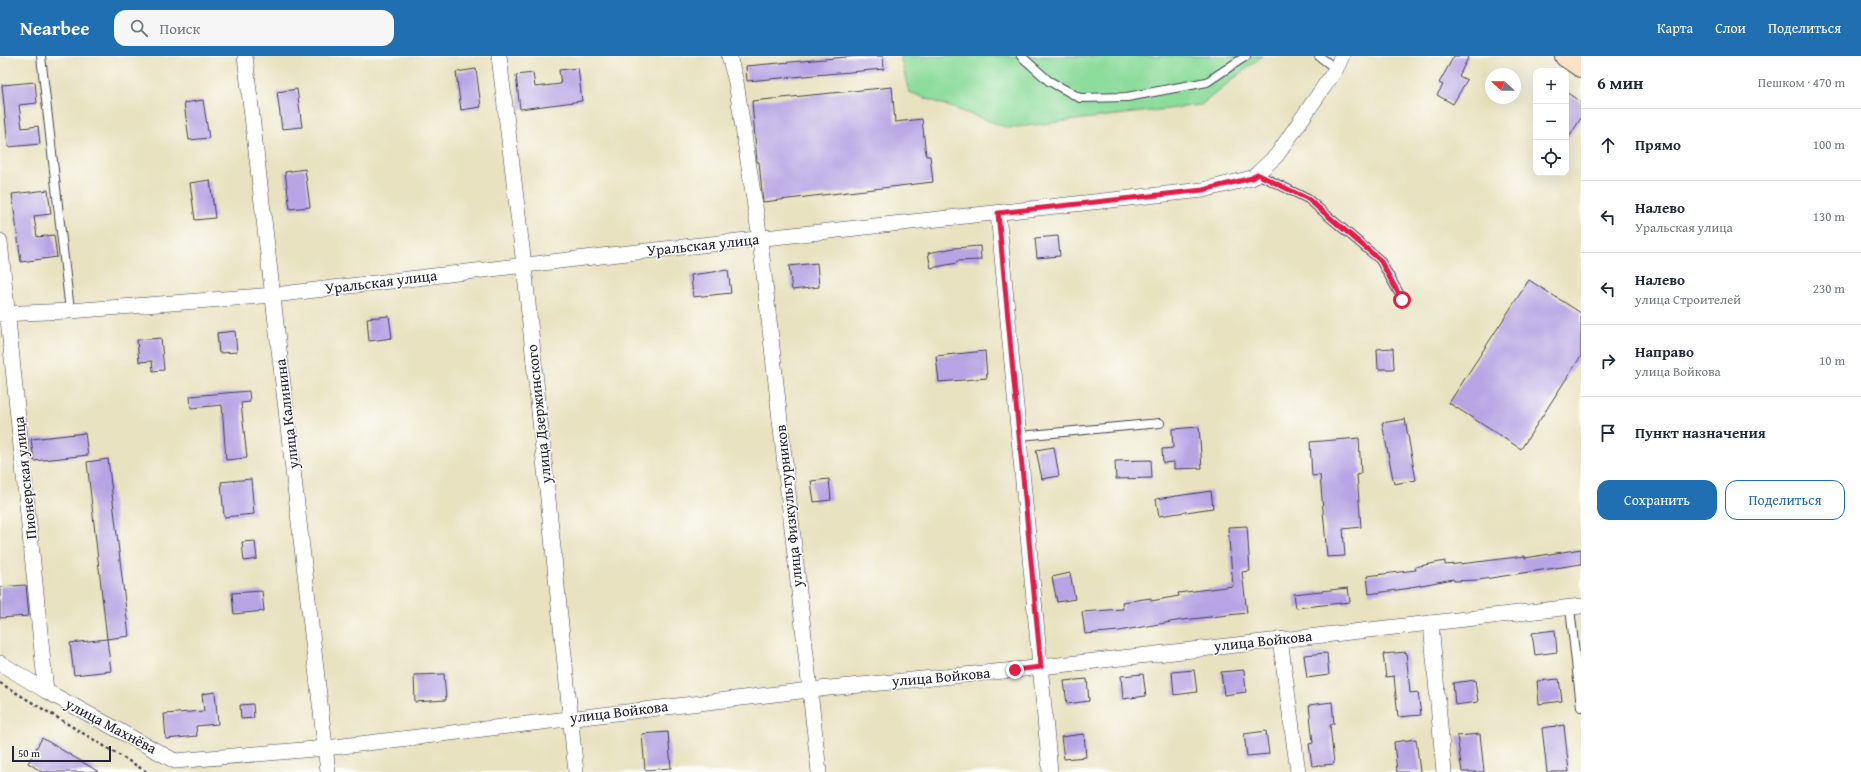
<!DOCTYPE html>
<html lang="ru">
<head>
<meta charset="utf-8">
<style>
  :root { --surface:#fff; --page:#f6f6f7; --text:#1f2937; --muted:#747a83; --line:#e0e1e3; --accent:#1f6fb2 }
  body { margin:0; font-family:"Gentium Book Plus",serif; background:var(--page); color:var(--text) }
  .controls { position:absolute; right:12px; top:12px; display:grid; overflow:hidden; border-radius:8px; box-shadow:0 4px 16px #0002 }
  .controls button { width:36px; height:36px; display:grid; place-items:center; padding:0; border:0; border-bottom:1px solid var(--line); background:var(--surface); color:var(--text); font:20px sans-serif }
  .compass { position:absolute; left:1485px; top:12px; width:36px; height:36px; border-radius:50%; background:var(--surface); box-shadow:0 4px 16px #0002; rotate:291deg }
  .scale { position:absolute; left:12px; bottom:10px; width:99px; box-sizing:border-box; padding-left:4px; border:2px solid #22223b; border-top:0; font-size:11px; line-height:14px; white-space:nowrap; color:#22223b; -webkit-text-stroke:3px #fdfcf7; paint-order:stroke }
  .stop { position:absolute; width:12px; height:12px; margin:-9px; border:3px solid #e11d48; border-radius:50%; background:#fff }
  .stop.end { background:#e11d48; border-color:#fff; box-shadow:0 1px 4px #0008 }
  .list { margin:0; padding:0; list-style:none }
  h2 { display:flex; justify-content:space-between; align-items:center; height:52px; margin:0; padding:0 16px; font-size:17px }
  h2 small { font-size:13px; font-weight:400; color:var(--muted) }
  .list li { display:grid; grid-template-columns:26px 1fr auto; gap:12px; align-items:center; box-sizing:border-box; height:72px; padding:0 16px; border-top:1px solid var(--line) }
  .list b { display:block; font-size:15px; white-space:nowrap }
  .list p { margin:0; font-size:13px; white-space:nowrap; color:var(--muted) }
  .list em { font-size:13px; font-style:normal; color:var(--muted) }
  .actions { display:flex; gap:8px; padding:12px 16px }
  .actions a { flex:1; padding:9px 0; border:1px solid var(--accent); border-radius:12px; text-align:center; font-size:14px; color:var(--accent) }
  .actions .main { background:var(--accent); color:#fff }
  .icon { flex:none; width:22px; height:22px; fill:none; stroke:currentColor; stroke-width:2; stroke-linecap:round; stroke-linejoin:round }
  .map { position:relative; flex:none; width:1581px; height:716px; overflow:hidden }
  header { display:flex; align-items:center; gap:24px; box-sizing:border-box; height:56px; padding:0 20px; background:var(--accent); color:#fff }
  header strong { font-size:19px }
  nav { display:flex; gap:22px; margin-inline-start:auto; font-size:14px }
  .search { width:280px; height:36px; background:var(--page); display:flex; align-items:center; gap:10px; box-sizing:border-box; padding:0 14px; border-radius:12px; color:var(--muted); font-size:15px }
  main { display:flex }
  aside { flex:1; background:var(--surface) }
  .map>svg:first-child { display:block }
  .green { fill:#8cdc9b; stroke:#577f6b }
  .building { fill:#b6a4e4 }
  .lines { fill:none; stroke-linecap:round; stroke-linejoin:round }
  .lane-casing { stroke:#403f4f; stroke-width:10 }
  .street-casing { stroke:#403f4f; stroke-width:16 }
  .secondary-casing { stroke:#403f4f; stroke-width:24 }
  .path { stroke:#403f4f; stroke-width:2.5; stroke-dasharray:3 3; stroke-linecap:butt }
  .lane { stroke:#fff; stroke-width:8 }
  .street { stroke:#fff; stroke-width:15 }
  .secondary { stroke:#fee4c6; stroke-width:22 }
  .route { stroke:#e11d48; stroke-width:5 }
  .labels { text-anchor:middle; stroke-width:3; stroke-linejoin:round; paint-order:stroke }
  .street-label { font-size:15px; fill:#22223b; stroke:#fdfcf7 }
</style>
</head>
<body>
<header>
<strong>Nearbee</strong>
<div class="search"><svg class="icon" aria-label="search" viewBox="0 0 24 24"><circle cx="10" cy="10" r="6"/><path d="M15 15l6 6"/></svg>Поиск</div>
<nav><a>Карта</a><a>Слои</a><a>Поделиться</a></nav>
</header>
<main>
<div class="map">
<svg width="1581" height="716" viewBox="0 0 1581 716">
  <rect width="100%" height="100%" fill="#fdfcf7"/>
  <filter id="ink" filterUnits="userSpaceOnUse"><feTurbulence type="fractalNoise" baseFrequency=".025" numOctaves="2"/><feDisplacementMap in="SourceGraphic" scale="8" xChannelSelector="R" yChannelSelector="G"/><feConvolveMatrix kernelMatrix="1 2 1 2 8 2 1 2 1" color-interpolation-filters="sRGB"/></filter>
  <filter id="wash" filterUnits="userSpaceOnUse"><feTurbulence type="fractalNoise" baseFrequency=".012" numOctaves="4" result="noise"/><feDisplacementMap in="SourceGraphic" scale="16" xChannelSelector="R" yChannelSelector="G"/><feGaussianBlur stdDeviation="0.9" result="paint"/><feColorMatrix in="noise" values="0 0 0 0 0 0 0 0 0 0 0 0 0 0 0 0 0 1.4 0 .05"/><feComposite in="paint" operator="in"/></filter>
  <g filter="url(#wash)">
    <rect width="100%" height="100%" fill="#e8e2c0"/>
    <!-- green -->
    <polygon class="green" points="900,0 1262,0 1201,49 1008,72 909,36"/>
    <g id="blocks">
      <!-- building -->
      <g class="building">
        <polygon points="858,0 883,0 884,13 747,25 746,10"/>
        <polygon points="1454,0 1469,0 1459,20 1467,24 1453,48 1437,39 1443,29 1439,27"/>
        <polygon points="578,12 582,45 520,53 516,19 533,17 535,31 561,28 559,14"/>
        <polygon points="476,13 481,51 461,54 456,16"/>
        <polygon points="35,26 37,47 19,49 22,72 38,70 40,88 8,91 2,29"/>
        <polygon points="892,31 895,66 922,63 926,100 930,100 933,126 763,146 759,106 757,106 752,45"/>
        <polygon points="297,33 302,71 282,73 277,36"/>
        <polygon points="1566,36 1581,46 1581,62 1566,86"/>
        <polygon points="203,44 209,82 189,84 184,47"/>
        <polygon points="305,113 310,151 290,153 285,116"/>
        <polygon points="210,124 215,162 195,164 190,127"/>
        <polygon points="48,134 51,158 34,160 37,181 54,179 57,201 21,206 12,138"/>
        <polygon points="1058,180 1060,200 1037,202 1035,182"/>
        <polygon points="980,190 981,204 957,205 957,207 931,212 928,197 954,192"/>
        <polygon points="817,207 819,231 792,234 789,210"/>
        <polygon points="728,214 731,237 693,241 691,219"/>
        <polygon points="1529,224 1581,257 1581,300 1521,393 1449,347"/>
        <polygon points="389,260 392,282 369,285 367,262"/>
        <polygon points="235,275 237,296 219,297 217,277"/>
        <polygon points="161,282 164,314 153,315 152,305 139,306 137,284"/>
        <polygon points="1393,292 1394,313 1378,313 1377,293"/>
        <polygon points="985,295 987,322 939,326 936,300"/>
        <polygon points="249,335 250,346 241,347 247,402 226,404 222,349 191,352 190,340"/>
        <polygon points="1405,363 1416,424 1394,428 1382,367"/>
        <polygon points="1199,371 1202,412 1174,413 1174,406 1163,407 1162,393 1173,392 1172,373"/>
        <polygon points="85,377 88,399 34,405 31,383"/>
        <polygon points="1359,382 1361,418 1357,419 1361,471 1343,473 1345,500 1327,501 1320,419 1312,420 1310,386"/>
        <polygon points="1054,391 1059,420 1042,423 1036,394"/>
        <polygon points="108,403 129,580 107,583 87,406"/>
        <polygon points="1151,404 1152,422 1116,423 1115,405"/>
        <polygon points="251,423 254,458 224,461 221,426"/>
        <polygon points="829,423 831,444 814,446 811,425"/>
        <polygon points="1211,435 1213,452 1159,460 1156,443"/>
        <polygon points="1247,470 1250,515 1242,516 1247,557 1182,564 1119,575 1085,578 1082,556 1123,553 1122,546 1151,542 1151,545 1179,540 1178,537 1233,530 1228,471"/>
        <polygon points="255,485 257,503 244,505 242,486"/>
        <polygon points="1581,493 1581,508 1478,524 1454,525 1453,523 1411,531 1411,532 1369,538 1367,520 1416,514 1415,511 1445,505 1445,509 1469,507 1525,500 1525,502"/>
        <polygon points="1070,517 1075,543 1057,546 1052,521"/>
        <polygon points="26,529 29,560 0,562 0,531"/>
        <polygon points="1348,532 1350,546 1296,552 1294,538"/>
        <polygon points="262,535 264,555 234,558 232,537"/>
        <polygon points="1555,574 1557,596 1535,599 1532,577"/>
        <polygon points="107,583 111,615 74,619 70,587"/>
        <polygon points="1406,596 1410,637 1418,636 1421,659 1398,661 1394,620 1386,621 1383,598"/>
        <polygon points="1327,597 1329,619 1307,622 1304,599"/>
        <polygon points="1194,614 1197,636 1174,639 1172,616"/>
        <polygon points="1244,614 1246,636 1224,639 1221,616"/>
        <polygon points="444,618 446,644 415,646 414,619"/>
        <polygon points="1143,618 1146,640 1123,643 1121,620"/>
        <polygon points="1087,623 1089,645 1067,648 1064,625"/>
        <polygon points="1559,623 1562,645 1539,648 1537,625"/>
        <polygon points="1475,624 1478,646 1455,649 1453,627"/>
        <polygon points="215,636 218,668 196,670 197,680 166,683 164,658 204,655 202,638"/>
        <polygon points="1332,646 1334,668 1330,669 1334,708 1312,710 1309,688 1313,687 1309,649"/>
        <polygon points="253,648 254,662 241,663 240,649"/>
        <polygon points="1564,669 1569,716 1547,716 1542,672"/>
        <polygon points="1266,675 1269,698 1247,700 1244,678"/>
        <polygon points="668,676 671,712 645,714 642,678"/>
        <polygon points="1084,678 1086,701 1064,703 1061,681"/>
        <polygon points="1480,678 1484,716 1462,716 1457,680"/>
        <polygon points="42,682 99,716 42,716 28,707"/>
        <polygon points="1416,683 1420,716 1397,716 1394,686"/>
      </g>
    </g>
  </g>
  <g filter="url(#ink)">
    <use href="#blocks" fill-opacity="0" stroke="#403f4f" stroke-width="1"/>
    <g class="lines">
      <!-- lane casing -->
      <g class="lane-casing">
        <g id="lane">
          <polyline points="41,0 70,255"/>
          <polyline points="1021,0 1049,25 1080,42 1127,41 1207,26 1246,0"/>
          <polyline points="1319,0 1336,13"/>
          <polyline points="1257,118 1308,143 1380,204 1403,244"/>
          <polyline points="1020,380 1160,367"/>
          <polyline points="1570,552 1581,651"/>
        </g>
      </g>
      <!-- street casing -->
      <g class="street-casing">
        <g id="street">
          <polyline points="245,0 328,716"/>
          <polyline points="499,0 524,209 576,716"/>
          <polyline points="729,0 736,26 760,183 819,716"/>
          <polyline points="998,157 1050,716"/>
          <polyline points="0,185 46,635"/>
          <polyline points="0,258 70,255 274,239 601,200 1203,134 1252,122 1257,118 1277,99 1336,13 1342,0"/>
          <polyline points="1431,567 1444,716"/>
          <polyline points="1280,583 1298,716"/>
          <polyline points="0,607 46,635 175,705 326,692 809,634 1015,614 1581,550"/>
        </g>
      </g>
      <!-- secondary casing -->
      <g class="secondary-casing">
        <polyline id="secondary" points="1566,0 1581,10"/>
      </g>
      <!-- path -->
      <polyline class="path" points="0,627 147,716"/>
      <!-- lane -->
      <use href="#lane" class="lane"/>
      <!-- street -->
      <use href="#street" class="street"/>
      <!-- secondary -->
      <use href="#secondary" class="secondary"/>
    </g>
  </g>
  <g class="lines" filter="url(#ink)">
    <!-- route -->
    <polyline class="route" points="1015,614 1041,611 998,157 1203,134 1252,122 1257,118 1308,143 1380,204 1402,244"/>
  </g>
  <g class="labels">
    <!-- street labels -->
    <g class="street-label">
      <text transform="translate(703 189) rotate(-6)" y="5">Уральская улица</text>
      <text transform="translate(381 226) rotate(-7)" y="5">Уральская улица</text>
      <text transform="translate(287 358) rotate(-97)" y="5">улица Калинина</text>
      <text transform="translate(539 358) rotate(-96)" y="5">улица Дзержинского</text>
      <text transform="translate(25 422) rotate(-96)" y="5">Пионерская улица</text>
      <text transform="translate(789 450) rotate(-96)" y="5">улица Физкультурников</text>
      <text transform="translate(1263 585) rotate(-6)" y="5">улица Войкова</text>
      <text transform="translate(941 621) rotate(-5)" y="5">улица Войкова</text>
      <text transform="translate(619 656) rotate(-7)" y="5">улица Войкова</text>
      <text transform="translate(111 670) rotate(28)" y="5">улица Махнёва</text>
    </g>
  </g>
</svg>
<div class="controls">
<button>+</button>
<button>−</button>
<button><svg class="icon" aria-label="locate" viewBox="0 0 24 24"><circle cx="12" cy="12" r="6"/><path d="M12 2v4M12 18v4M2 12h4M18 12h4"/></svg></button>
</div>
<svg class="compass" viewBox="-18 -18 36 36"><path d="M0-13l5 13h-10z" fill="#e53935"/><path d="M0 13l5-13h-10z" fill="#747a83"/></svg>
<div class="scale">50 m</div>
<div class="stop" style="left:1402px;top:244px"></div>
<div class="stop end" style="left:1015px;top:614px"></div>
</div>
<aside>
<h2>6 мин<small>Пешком · 470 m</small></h2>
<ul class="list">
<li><svg class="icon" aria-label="ahead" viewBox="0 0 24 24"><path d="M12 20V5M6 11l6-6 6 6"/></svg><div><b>Прямо</b></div><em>100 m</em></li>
<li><svg class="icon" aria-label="left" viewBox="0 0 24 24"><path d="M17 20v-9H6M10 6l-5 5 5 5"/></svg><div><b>Налево</b><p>Уральская улица</p></div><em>130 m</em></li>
<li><svg class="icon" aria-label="left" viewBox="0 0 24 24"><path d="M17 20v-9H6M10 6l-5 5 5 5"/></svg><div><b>Налево</b><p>улица Строителей</p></div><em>230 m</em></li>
<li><svg class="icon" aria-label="right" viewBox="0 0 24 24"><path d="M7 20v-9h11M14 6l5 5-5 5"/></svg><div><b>Направо</b><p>улица Войкова</p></div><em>10 m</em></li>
<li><svg class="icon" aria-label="arrive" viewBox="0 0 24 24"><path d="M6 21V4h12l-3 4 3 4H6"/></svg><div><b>Пункт назначения</b></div></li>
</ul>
<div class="actions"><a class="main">Сохранить</a><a>Поделиться</a></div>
</aside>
</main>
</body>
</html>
